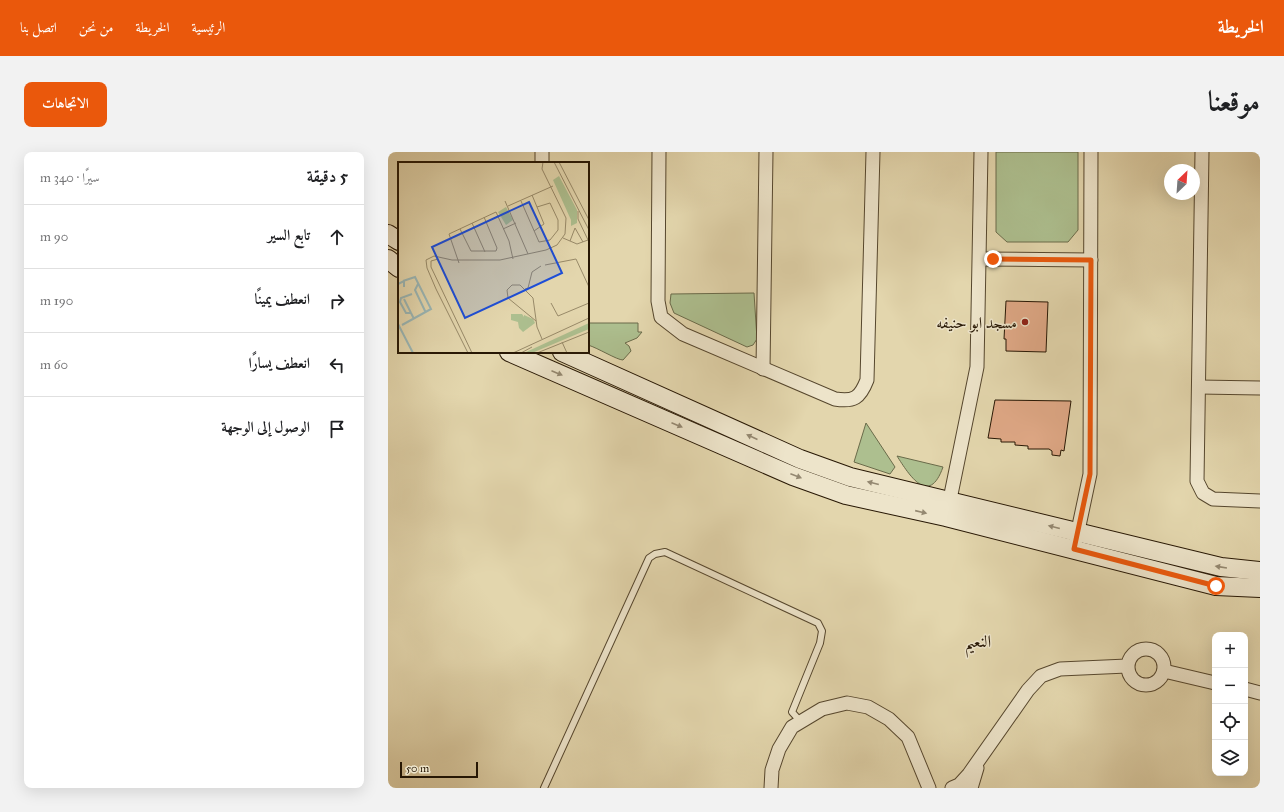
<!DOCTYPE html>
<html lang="ar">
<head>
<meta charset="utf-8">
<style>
  :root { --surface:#fff; --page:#f2f2f2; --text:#202124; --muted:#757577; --line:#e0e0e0; --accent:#ea580c }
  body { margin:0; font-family:"IM FELL Great Primer",Amiri,serif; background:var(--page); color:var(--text); direction:rtl }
  .controls { position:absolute; right:12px; bottom:12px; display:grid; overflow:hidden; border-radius:8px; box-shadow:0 4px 16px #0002 }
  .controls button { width:36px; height:36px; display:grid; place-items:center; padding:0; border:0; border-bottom:1px solid var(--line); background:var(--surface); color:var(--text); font:20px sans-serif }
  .compass { position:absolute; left:776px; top:12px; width:36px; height:36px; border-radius:50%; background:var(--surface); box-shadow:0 4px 16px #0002; rotate:25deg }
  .scale { position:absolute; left:12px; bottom:10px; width:78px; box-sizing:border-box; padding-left:4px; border:2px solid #271704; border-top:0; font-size:11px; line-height:14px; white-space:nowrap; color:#271704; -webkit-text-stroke:3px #ede4ca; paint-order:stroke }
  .stop { position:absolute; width:12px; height:12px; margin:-9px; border:3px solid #ea580c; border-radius:50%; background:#fff }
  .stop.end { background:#ea580c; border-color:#fff; box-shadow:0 1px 4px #0008 }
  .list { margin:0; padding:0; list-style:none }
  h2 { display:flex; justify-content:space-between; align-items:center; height:52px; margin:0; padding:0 16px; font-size:17px }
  h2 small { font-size:13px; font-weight:400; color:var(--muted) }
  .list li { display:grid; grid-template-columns:26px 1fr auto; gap:12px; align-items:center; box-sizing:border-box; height:64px; padding:0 16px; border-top:1px solid var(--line) }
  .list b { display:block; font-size:15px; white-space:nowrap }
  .list em { font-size:13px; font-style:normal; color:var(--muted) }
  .icon { flex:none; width:22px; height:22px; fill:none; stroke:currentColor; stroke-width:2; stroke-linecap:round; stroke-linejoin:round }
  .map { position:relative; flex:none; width:872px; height:636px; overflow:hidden; direction:ltr; border-radius:8px }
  header { display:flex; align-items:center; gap:24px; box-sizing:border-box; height:56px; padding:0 20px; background:var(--accent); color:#fff }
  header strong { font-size:19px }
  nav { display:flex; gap:22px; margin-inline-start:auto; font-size:14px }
  .intro { display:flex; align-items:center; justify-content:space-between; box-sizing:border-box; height:96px; padding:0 24px }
  h1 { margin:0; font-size:28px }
  .button { padding:10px 18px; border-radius:8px; background:var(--accent); color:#fff; font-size:14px; font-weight:700 }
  main { display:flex; gap:24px; padding:0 24px }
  aside { flex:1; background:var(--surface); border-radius:8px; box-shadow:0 4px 16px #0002 }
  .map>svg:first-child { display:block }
  .green { fill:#adbf8f; stroke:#6a6b4a }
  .building { fill:#dfa886; stroke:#271704 }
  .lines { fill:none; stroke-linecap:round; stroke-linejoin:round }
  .lane-casing { stroke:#56472e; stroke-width:8 }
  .street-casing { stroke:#56472e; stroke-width:15 }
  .secondary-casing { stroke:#271704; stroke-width:20 }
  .lane { stroke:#ede4ca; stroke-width:6 }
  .street { stroke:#ede4ca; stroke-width:13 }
  .secondary { stroke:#ede4ca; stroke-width:18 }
  .oneway { fill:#948871 }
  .route { stroke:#ea580c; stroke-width:5 }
  .poi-dot { fill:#8f2418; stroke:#ede4ca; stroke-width:1.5 }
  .labels { text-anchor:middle; stroke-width:3; stroke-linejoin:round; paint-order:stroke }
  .poi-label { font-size:16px; fill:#271704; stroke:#ede4ca; text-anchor:end }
  .neighbourhood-label { font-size:17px; fill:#271704; stroke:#ede4ca }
  .inset-river { fill:none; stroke:#9ab6b5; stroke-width:2 }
  .inset-road { fill:none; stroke:#988a69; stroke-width:1 }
  .view { fill:#1d4ed8; fill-opacity:0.15; stroke:#1d4ed8; stroke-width:2 }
  .inset-edge { fill:none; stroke:#271704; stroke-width:2 }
</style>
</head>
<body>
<header>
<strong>الخريطة</strong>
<nav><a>الرئيسية</a><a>الخريطة</a><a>من نحن</a><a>اتصل بنا</a></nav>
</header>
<div class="intro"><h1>موقعنا</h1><a class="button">الاتجاهات</a></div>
<main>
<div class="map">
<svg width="872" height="636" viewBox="0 0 872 636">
  <rect width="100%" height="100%" fill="#e3d6ad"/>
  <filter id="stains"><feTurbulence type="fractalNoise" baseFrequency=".005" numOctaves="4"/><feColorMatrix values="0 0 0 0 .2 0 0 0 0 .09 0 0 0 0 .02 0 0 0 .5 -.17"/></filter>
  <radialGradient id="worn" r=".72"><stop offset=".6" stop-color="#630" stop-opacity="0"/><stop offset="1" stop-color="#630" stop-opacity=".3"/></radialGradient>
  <!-- green -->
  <g class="green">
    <polygon points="608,0 690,0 690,78 680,90 619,90 608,80"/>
    <polygon points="366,141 369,187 365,193 359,195 286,161 282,151 283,142"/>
    <path d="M200,171H250V180H254L249,186L237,191L241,194L243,199L235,208C229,208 210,196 200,193Z"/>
    <polygon points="478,271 507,315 502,322 466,310"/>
    <path d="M509,304L555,315C541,355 521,323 509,304Z"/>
  </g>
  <!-- building -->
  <g class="building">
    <polygon points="618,149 660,150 658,200 618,199 618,187 616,187"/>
    <polygon points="607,248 683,249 676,299 673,298 672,304 664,303 664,299 661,297 640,297 640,294 627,293 627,290 613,290 613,287 600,286"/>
  </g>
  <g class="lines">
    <!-- lane casing -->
    <g class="lane-casing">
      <polyline id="lane" points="156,636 261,406 267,402 277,400 430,471 434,479 432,491 404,560 413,570"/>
    </g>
    <!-- street casing -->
    <g class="street-casing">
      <g id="street">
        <polyline points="154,0 154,11"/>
        <path d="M271,0L270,149L273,165L295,182L447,247C466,250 472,246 479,228L485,0"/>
        <polyline points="814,0 809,329 815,341 825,347 872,349"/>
        <polyline points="592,107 703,108"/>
        <polyline points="375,217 378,0"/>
        <polyline points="811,235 872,236"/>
        <polyline points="560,357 589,215 593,0"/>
        <polyline points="688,388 702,322 703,0"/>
        <circle cx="758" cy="515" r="18"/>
        <polyline points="776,519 827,531"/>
        <polyline points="857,537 872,541"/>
        <polyline points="383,636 384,618 391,597 404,575 434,557 459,551 480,555 501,567 520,585 541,636"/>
        <polyline points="564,636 571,633 581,622 640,538 653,524 672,517 739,514"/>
        <polyline points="583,636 589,616"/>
      </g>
    </g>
    <!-- secondary casing -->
    <g class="secondary-casing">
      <g id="secondary">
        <polyline points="0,82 11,89"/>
        <polyline points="0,107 11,116"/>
        <polyline points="121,200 405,324 458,343 558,365 828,434 872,436"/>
        <polyline points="174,200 412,307 462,325 833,415 872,419"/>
      </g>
    </g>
    <!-- lane -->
    <use href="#lane" class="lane"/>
    <!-- street -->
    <use href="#street" class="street"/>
    <!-- secondary -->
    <use href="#secondary" class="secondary"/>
  </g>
  <!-- one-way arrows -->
  <defs><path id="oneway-solid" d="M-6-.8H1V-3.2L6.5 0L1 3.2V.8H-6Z"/></defs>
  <g class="oneway">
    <use href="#oneway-solid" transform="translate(169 221) rotate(23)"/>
    <use href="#oneway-solid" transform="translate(289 273) rotate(23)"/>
    <use href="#oneway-solid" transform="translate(364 285) rotate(-156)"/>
    <use href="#oneway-solid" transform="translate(408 324) rotate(21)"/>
    <use href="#oneway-solid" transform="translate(485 331) rotate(-166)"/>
    <use href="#oneway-solid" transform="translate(533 360) rotate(13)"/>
    <use href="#oneway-solid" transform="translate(666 375) rotate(-166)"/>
    <use href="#oneway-solid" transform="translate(833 415) rotate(-171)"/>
  </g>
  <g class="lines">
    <!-- route -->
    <polyline class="route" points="605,107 703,108 702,322 686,397 828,434"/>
  </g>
  <!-- markers -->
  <circle class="poi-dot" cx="637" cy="170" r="4"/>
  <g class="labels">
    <!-- poi labels -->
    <g class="poi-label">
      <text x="629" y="176">مسجد ابو حنيفه</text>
    </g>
    <!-- neighbourhood labels -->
    <g class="neighbourhood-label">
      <text x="590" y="495">النعيم</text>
    </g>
  </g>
  <!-- overview -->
  <g transform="translate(10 10)">
    <rect width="191" height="191" fill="#e3d6ad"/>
    <path d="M161,14L179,48V61L173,64V58L155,18ZM108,45L115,58L108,63L100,50ZM113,152H124L126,155V153L135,157L137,161L125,170L121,166L120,160L113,158ZM191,161V167L134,191H126Z" fill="#adbf8f"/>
    <path class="inset-river" d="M0,122L6,119V125M20,122L17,128L28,151M14,132L3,136L2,140L8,151H13L16,157M6,137L13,151M0,162L15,191M4,163L33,147L17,115L5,119"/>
    <path class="inset-road" d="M156,0L191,68M161,0L191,58M107,39L130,92M123,39L141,80L152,78L160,68V58L152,41L139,45L134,33M110,44L155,24M180,49V57L191,80M74,61L87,90M62,67L73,89H98L99,86L86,55M105,67L118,61M136,69L146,62L139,45M165,76L179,82L190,78M172,79L177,66L185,80M40,97L33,99V105L74,191M61,101L51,72L98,50L111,79L115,97M147,103L178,97L191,125M127,127L130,126L134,110L143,104M153,141L160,154L191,141M138,159L110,136L109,128L114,123H122L135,136L139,165L144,177M164,180L169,191M70,191L38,127L29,106L28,98L36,94L54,98H102L148,88L159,83L167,72L168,56L144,7L145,0M115,191L191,156M123,191L134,185M139,191L191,170"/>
    <path class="view" d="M131,40L164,111L67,156L34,85Z"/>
    <rect width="191" height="191" class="inset-edge"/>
  </g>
  <rect width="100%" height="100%" filter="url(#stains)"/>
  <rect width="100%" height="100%" fill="url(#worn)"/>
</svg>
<div class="controls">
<button>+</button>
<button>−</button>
<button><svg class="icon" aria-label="locate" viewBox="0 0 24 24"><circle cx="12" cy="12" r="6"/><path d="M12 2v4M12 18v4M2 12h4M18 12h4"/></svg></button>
<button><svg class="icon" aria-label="layers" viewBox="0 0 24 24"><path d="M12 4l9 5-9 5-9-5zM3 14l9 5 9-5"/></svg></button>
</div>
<svg class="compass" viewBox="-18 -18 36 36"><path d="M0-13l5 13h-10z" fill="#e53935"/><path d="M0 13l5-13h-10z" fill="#757577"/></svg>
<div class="scale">50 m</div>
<div class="stop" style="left:828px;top:434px"></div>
<div class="stop end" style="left:605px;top:107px"></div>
</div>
<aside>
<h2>5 دقيقة<small>سيرًا · 340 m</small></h2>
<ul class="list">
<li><svg class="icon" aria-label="ahead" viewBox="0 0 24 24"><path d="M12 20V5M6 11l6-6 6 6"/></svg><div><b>تابع السير</b></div><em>90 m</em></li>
<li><svg class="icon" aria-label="right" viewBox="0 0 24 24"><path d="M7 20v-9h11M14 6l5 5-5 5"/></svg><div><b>انعطف يمينًا</b></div><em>190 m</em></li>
<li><svg class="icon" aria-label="left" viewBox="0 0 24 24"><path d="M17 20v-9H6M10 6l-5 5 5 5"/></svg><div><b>انعطف يسارًا</b></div><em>60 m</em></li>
<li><svg class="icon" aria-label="arrive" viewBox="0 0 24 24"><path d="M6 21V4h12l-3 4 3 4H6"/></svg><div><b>الوصول إلى الوجهة</b></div></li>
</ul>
</aside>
</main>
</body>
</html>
